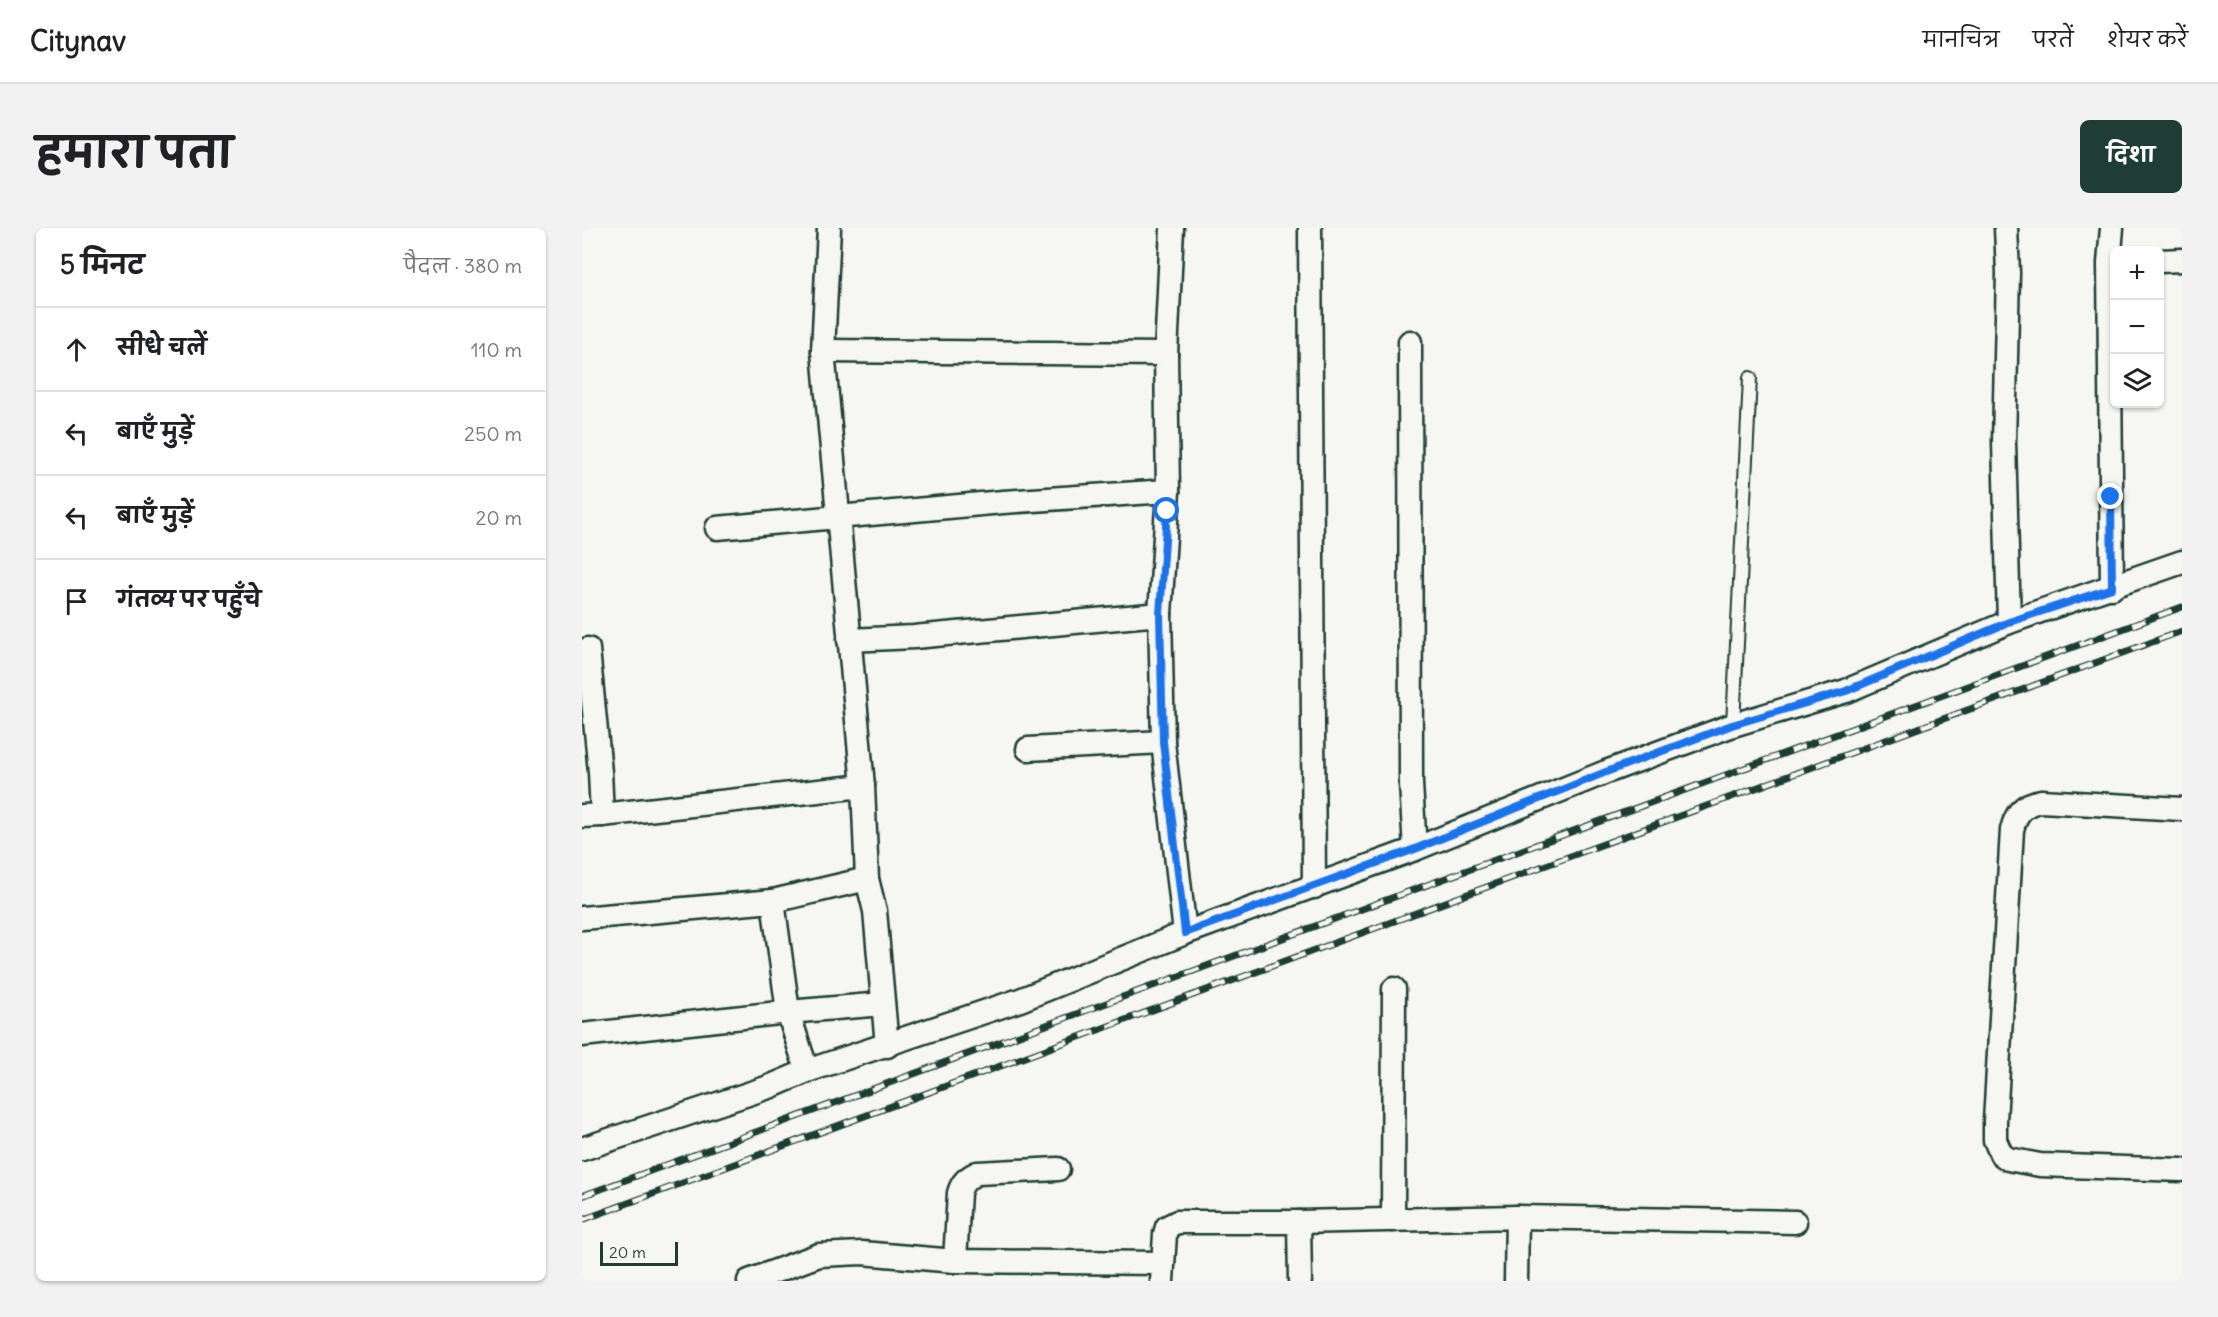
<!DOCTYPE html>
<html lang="hi">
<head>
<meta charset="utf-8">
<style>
  :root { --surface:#fff; --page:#f2f2f2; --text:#202124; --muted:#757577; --line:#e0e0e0; --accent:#1f3d34 }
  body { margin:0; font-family:Delius,"Playpen Sans Deva",sans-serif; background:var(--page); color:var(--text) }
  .controls { position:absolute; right:18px; top:18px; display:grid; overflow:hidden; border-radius:9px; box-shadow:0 2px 4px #0004 }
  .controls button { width:54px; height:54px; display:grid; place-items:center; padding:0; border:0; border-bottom:2px solid var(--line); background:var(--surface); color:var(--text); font:30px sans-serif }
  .scale { position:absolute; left:18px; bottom:15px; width:78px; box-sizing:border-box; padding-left:6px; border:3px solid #1f3d34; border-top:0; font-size:16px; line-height:21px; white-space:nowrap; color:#1f3d34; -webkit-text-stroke:4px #f6f6f2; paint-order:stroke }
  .stop { position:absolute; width:18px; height:18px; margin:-14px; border:4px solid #1a73e8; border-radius:50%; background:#fff }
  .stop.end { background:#1a73e8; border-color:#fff; box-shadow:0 2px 6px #0008 }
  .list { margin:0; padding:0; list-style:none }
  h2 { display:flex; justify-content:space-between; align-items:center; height:78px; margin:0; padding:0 24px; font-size:26px }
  h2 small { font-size:20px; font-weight:400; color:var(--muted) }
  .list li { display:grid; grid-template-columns:39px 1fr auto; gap:18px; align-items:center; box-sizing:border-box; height:84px; padding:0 24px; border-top:2px solid var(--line) }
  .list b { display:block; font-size:22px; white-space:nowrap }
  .list em { font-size:20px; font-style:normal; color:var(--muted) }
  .icon { flex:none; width:33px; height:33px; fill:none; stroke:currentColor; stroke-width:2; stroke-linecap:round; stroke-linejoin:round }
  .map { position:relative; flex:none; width:1600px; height:1053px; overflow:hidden; border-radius:9px }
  header { display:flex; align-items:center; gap:36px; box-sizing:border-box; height:84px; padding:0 30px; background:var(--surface); border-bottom:2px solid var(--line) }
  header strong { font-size:28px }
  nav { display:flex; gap:33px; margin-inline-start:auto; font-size:21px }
  .intro { display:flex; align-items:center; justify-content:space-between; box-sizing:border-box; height:144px; padding:0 36px }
  h1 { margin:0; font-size:42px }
  .button { padding:15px 27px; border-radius:9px; background:var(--accent); color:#fff; font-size:21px; font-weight:700 }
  main { display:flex; gap:36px; padding:0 36px }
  aside { flex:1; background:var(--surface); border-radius:9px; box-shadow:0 2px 4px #0004 }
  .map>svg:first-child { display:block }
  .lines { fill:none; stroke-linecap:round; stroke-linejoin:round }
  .service-casing { stroke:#1f3d34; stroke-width:16 }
  .minor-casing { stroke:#1f3d34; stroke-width:27 }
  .service { stroke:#f6f6f2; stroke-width:12 }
  .minor { stroke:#f6f6f2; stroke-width:22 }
  .rail-casing { stroke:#1f3d34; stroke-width:7 }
  .rail { stroke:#f6f6f2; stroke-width:4.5; stroke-dasharray:14; stroke-linecap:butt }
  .route { stroke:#1a73e8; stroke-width:8 }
</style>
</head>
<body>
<header>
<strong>Citynav</strong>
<nav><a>मानचित्र</a><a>परतें</a><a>शेयर करें</a></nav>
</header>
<div class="intro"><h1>हमारा पता</h1><a class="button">दिशा</a></div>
<main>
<aside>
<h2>5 मिनट<small>पैदल · 380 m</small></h2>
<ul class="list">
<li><svg class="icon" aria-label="ahead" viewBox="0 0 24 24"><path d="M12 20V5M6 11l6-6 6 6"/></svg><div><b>सीधे चलें</b></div><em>110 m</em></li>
<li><svg class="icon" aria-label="left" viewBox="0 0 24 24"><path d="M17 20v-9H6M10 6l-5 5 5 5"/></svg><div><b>बाएँ मुड़ें</b></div><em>250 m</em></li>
<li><svg class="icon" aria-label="left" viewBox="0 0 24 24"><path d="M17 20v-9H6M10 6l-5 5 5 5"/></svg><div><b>बाएँ मुड़ें</b></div><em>20 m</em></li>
<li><svg class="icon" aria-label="arrive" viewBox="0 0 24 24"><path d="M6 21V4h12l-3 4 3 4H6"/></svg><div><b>गंतव्य पर पहुँचे</b></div></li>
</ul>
</aside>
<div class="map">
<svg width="1600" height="1053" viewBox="0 0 1600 1053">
  <rect width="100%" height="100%" fill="#f6f6f2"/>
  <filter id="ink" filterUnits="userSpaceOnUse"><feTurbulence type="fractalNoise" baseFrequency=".0167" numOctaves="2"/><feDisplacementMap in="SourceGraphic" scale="12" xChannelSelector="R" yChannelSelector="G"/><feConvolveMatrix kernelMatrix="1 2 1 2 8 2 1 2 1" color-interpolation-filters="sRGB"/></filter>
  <g filter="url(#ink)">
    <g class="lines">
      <!-- service casing -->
      <g class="service-casing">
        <polyline id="service" points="1151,497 1168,150"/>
      </g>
      <!-- minor casing -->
      <g class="minor-casing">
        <g id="minor">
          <polyline points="247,0 241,123 281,558 285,651 293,683 305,818"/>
          <polyline points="728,0 732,659"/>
          <polyline points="1424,0 1426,45 1422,214 1427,394"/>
          <polyline points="1578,33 1600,32"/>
          <polyline points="828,114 829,556 833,621"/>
          <polyline points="241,123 584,126 586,263 578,386 581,514 603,705"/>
          <polyline points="584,126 590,0"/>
          <polyline points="135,300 421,274 586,263"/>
          <polyline points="1530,360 1527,35 1530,0"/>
          <polyline points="267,412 332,409 578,386"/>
          <polyline points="446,521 581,514"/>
          <path d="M1600,581L1459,573C1441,576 1434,585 1430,602L1413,893V912L1419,926L1426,931L1458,937L1600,942"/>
          <polyline points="20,587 281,558"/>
          <polyline points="0,588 20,587 18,544 6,421"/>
          <polyline points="0,690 191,673 285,651"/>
          <polyline points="0,807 206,784 191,673"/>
          <polyline points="225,843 206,784 301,776"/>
          <polyline points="0,921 187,859 225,843 438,772 603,705 833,621 1024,544 1151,497 1264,463 1427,394 1600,334"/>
          <polyline points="935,989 1213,994"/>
          <polyline points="811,992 812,761"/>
          <polyline points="717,994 718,1053"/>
          <path d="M373,1033L377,965C380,954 385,950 395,945L476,941"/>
          <polyline points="167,1053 237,1027 280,1025 373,1033 581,1035"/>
          <polyline points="580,1053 583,1006 585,999 595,994 717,994 935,989 934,1053"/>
        </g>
      </g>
      <!-- service -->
      <use href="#service" class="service"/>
      <!-- minor -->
      <use href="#minor" class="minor"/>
      <!-- rail casing -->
      <g class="rail-casing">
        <g id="rail">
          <polyline points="0,968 1600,379"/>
          <polyline points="0,992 1600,403"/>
        </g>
      </g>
      <!-- rail -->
      <use href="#rail" class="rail"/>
    </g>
  </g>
  <g class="lines" filter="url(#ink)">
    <!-- route -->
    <polyline class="route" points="585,283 578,386 581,514 603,705 833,621 1024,544 1150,497 1264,463 1427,394 1530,360 1529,269"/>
  </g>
</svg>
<div class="controls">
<button>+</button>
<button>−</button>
<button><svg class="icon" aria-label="layers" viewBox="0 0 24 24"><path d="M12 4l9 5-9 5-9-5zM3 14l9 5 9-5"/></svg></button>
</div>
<div class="scale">20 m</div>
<div class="stop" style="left:585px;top:283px"></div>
<div class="stop end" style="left:1529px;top:269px"></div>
</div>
</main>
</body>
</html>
